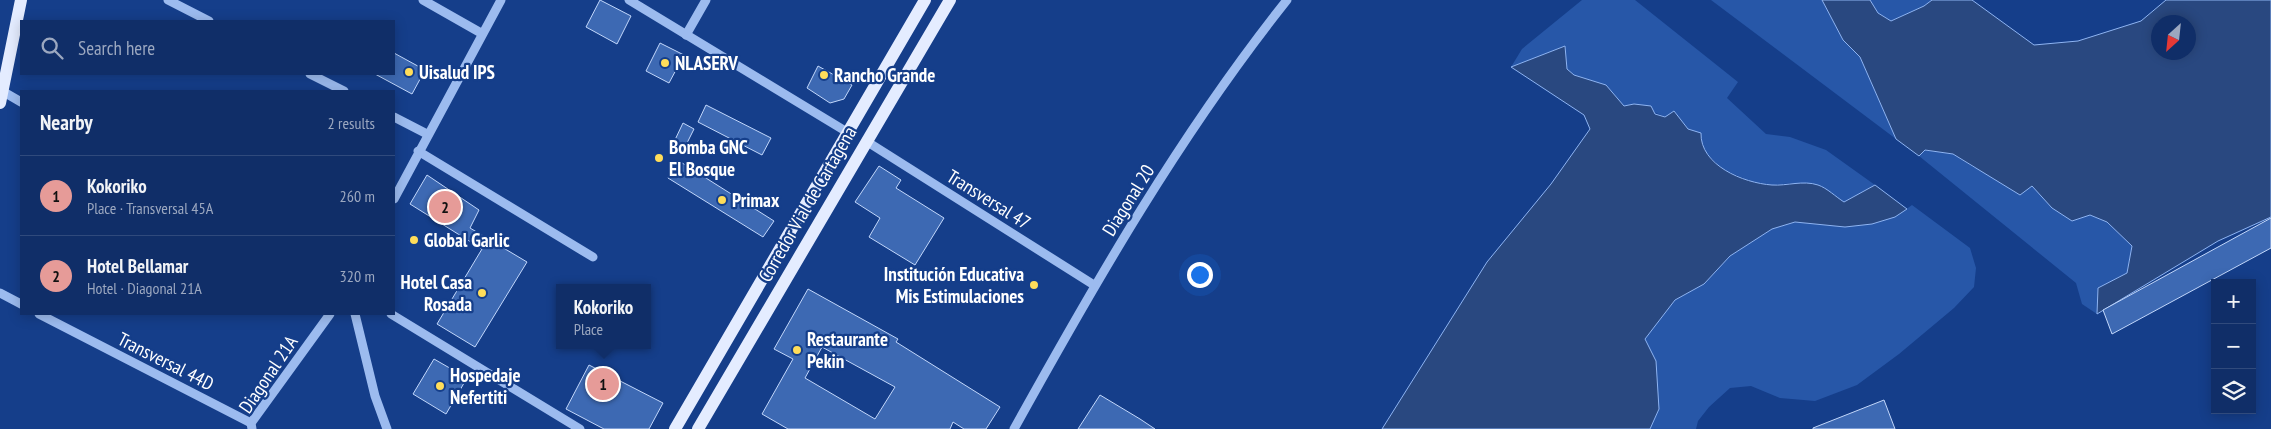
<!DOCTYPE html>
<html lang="en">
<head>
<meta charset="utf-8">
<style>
  :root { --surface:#102e68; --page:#19366e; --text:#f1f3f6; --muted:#9ca8c0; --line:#304a7c; --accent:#e69b98 }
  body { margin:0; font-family:"PT Sans Narrow",sans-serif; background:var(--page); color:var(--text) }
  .controls { position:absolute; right:15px; bottom:15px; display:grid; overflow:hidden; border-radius:0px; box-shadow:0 2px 12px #0003 }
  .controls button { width:45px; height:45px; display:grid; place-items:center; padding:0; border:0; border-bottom:1px solid var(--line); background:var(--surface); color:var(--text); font:25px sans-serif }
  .compass { position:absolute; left:2151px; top:15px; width:45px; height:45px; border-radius:50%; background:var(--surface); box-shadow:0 2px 12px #0003; rotate:207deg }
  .you { position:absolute; left:1199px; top:274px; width:18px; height:18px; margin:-12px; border:4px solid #fff; border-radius:50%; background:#1a73e8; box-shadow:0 0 0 8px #1a73e833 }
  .badge { display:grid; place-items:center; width:32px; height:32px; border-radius:50%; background:var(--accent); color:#111; font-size:16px; font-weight:700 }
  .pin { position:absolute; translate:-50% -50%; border:2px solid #fff; box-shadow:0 1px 5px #0006 }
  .popup { position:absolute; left:556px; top:284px; width:95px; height:65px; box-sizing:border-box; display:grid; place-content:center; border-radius:0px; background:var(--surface); filter:drop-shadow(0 1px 4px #0005); font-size:16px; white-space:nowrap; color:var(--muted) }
  .popup b { font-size:19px; color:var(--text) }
  .popup::after { content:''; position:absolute; left:50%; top:100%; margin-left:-10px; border:10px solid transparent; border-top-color:var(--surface) }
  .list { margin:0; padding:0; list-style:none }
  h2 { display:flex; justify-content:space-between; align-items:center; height:65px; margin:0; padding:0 20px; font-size:21px }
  h2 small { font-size:16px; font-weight:400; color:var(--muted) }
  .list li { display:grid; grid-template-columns:32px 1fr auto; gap:15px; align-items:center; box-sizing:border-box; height:80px; padding:0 20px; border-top:1px solid var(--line) }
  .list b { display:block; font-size:19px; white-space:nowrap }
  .list p { margin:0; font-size:16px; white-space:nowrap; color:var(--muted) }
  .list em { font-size:16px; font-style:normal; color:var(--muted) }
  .icon { flex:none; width:28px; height:28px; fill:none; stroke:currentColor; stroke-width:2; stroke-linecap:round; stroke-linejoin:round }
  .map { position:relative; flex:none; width:2271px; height:429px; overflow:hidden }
  .search { position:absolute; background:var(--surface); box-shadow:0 2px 12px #0003; left:20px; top:20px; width:375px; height:55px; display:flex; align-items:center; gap:12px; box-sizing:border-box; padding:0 18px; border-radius:0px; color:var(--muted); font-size:19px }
  .panel { position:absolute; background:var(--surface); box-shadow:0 2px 12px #0003; left:20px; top:90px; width:375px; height:225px; border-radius:0px }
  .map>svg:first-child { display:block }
  .green { fill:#2757a8 }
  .water { fill:#294880; stroke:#8eb4f2; fill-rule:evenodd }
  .building { fill:#3d69b3; stroke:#c2d7fb; fill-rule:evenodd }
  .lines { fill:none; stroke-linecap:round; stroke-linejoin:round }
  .minor { stroke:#9cbbef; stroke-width:9 }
  .major { stroke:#e4ecff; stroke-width:12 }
  .poi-dot { fill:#ffdd5a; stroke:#153e8a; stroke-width:2 }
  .labels { text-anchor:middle; stroke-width:4.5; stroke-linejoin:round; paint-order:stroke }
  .poi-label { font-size:19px; font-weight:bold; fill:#fff; stroke:#153e8a; text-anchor:start }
  .street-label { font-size:19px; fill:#fff; stroke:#153e8a }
</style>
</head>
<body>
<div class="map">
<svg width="2271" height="429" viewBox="0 0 2271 429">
  <rect width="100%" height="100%" fill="#153e8a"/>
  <!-- green -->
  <g class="green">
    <polygon points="1582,0 1635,0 1738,82 1727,98 1766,134 1790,137 1826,150 1875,185 1844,202 1818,185 1792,183 1773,185 1752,182 1722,169 1706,153 1674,111 1666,117 1634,104 1624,106 1606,85 1574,75 1567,69 1565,46 1511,67 1522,49"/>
    <polygon points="1711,0 1822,0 1843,40 1860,57 1896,139"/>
    <polygon points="1870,0 1932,0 1924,6 1891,21 1878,13"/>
    <polygon points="1925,150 1953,154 1973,167 2032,186 2052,208 2090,215 2107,222 2132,246 2127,273 2098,288 2097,314 2082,304 2076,283 1919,156"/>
    <polygon points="1912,205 1970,248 1976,268 1974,287 1954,308 1899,354 1857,385 1815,401 1780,398 1751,386 1730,388 1709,407 1698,421 1696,429 1650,429 1659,409 1645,339 1675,300 1704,284 1730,256 1772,229 1795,222 1845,227 1895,217"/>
  </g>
  <!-- water -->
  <g class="water">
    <path d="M1822,0H1870L1878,13L1891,21L1924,6L1932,0H1972L2034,45L2078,41L2141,21L2166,0H2271V217L2218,241L2097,314L2098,288L2127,273L2132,246L2107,222L2090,215L2072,221L2052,208L2032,186L2020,195L1953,154L1925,150L1919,156L1896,139L1860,57L1843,40ZM2158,22H2188V52H2158Z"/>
    <path d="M1565,46L1567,69L1574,75L1606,85L1624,106L1634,104L1651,106L1655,114L1665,117L1674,111L1688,129L1701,133C1700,165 1743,183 1772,185C1787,186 1803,180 1818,185C1827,188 1836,197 1844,202L1875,185L1907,209L1895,217L1872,224L1845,227L1795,222L1772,229L1730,256L1704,284L1675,300L1645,339L1656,361L1659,409L1650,429H1382L1487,262L1551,184L1590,129L1584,115L1511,67Z"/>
  </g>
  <!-- building -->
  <g class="building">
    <polygon points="600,0 631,16 617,44 586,27"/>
    <polygon points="660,43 684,55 669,83 646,71"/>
    <polygon points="394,53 425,70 412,94 375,74 394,74"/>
    <polygon points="818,66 852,85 844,99 830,103 807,88"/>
    <polygon points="706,105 771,138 762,155 698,122"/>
    <polygon points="683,123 694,129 684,149 673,144"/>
    <polygon points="679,161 774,221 763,237 668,178"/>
    <polygon points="879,166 901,180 896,188 944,218 915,265 869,237 880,218 855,202"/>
    <polygon points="427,175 479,210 470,228 527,262 475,347 437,324 482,249 410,204"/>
    <polygon points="2271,218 2271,248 2112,334 2103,310"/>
    <path d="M808,289L898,339L896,342L1000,407L986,429H964L953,422L950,429H788L762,414L793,359L774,349ZM822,347L895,387L875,419L805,378Z"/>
    <polygon points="434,359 467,378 446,414 413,394"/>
    <polygon points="589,365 663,403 649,429 604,429 566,409"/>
    <polygon points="1100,395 1140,419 1155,429 1078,429"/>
    <polygon points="1884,400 1895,429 1813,429 1813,428"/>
  </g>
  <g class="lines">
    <!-- minor -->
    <g class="minor">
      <polyline points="168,0 209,21"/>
      <polyline points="423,0 481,33"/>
      <polyline points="629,0 847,132"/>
      <polyline points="686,35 706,0"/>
      <polyline points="310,74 344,91"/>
      <polyline points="2,91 21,102"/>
      <polyline points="394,117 427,134"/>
      <polyline points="866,141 1094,285"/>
      <polyline points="418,151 593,257"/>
      <polyline points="394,199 501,0"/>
      <polyline points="0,293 21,304"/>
      <polyline points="39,314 251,423"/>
      <polyline points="355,314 375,396 387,429"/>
      <polyline points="391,314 580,429"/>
      <polyline points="252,429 251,423 330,314"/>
      <path d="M1014,429C1096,281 1181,133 1287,0"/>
    </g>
    <!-- major -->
    <g class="major">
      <polyline points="0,103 21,0"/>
      <polyline points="675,429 925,0"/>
      <polyline points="698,429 950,0"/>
    </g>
  </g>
  <!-- markers -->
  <g class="poi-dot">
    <circle cx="665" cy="63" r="5"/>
    <circle cx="409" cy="72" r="5"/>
    <circle cx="824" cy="75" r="5"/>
    <circle cx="659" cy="158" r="5"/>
    <circle cx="722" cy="200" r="5"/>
    <circle cx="414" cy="240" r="5"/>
    <circle cx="1034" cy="285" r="5"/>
    <circle cx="482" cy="293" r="5"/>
    <circle cx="797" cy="350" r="5"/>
    <circle cx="440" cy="386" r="5"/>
  </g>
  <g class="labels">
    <!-- poi labels -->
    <g class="poi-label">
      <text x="675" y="70">NLASERV</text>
      <text x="419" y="79">Uisalud IPS</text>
      <text x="834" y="82">Rancho Grande</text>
      <text x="669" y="154">Bomba GNC<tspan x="669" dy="22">El Bosque</tspan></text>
      <text x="732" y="207">Primax</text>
      <text x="424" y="247">Global Garlic</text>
      <text x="1024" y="281" text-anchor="end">Institución Educativa<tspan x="1024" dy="22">Mis Estimulaciones</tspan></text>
      <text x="472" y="289" text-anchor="end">Hotel Casa<tspan x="472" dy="22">Rosada</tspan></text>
      <text x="807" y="346">Restaurante<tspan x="807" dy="22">Pekin</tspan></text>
      <text x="450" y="382">Hospedaje<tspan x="450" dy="22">Nefertiti</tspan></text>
    </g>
    <!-- street labels -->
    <g class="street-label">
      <text transform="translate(989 199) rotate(32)" y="7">Transversal 47</text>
      <text transform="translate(1128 200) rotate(-58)" y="7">Diagonal 20</text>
      <text transform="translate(807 204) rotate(-60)" y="7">Corredor Vial de Cartagena</text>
      <text transform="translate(166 361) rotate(27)" y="7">Transversal 44D</text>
      <text transform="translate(268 374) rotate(-56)" y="7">Diagonal 21A</text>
    </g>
  </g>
</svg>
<div class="controls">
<button>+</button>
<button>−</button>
<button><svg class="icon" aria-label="layers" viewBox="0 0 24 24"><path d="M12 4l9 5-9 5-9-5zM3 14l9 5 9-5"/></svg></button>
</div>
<svg class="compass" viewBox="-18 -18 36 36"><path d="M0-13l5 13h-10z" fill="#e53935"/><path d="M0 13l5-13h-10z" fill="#9ca8c0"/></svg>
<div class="you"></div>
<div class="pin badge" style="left:603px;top:384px">1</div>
<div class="popup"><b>Kokoriko</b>Place</div>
<div class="pin badge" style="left:445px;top:207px">2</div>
<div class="search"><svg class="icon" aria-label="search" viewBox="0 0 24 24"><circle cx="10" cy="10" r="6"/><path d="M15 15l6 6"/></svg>Search here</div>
<section class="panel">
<h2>Nearby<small>2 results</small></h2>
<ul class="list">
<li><span class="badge">1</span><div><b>Kokoriko</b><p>Place · Transversal 45A</p></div><em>260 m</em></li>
<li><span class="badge">2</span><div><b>Hotel Bellamar</b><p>Hotel · Diagonal 21A</p></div><em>320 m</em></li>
</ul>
</section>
</div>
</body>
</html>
